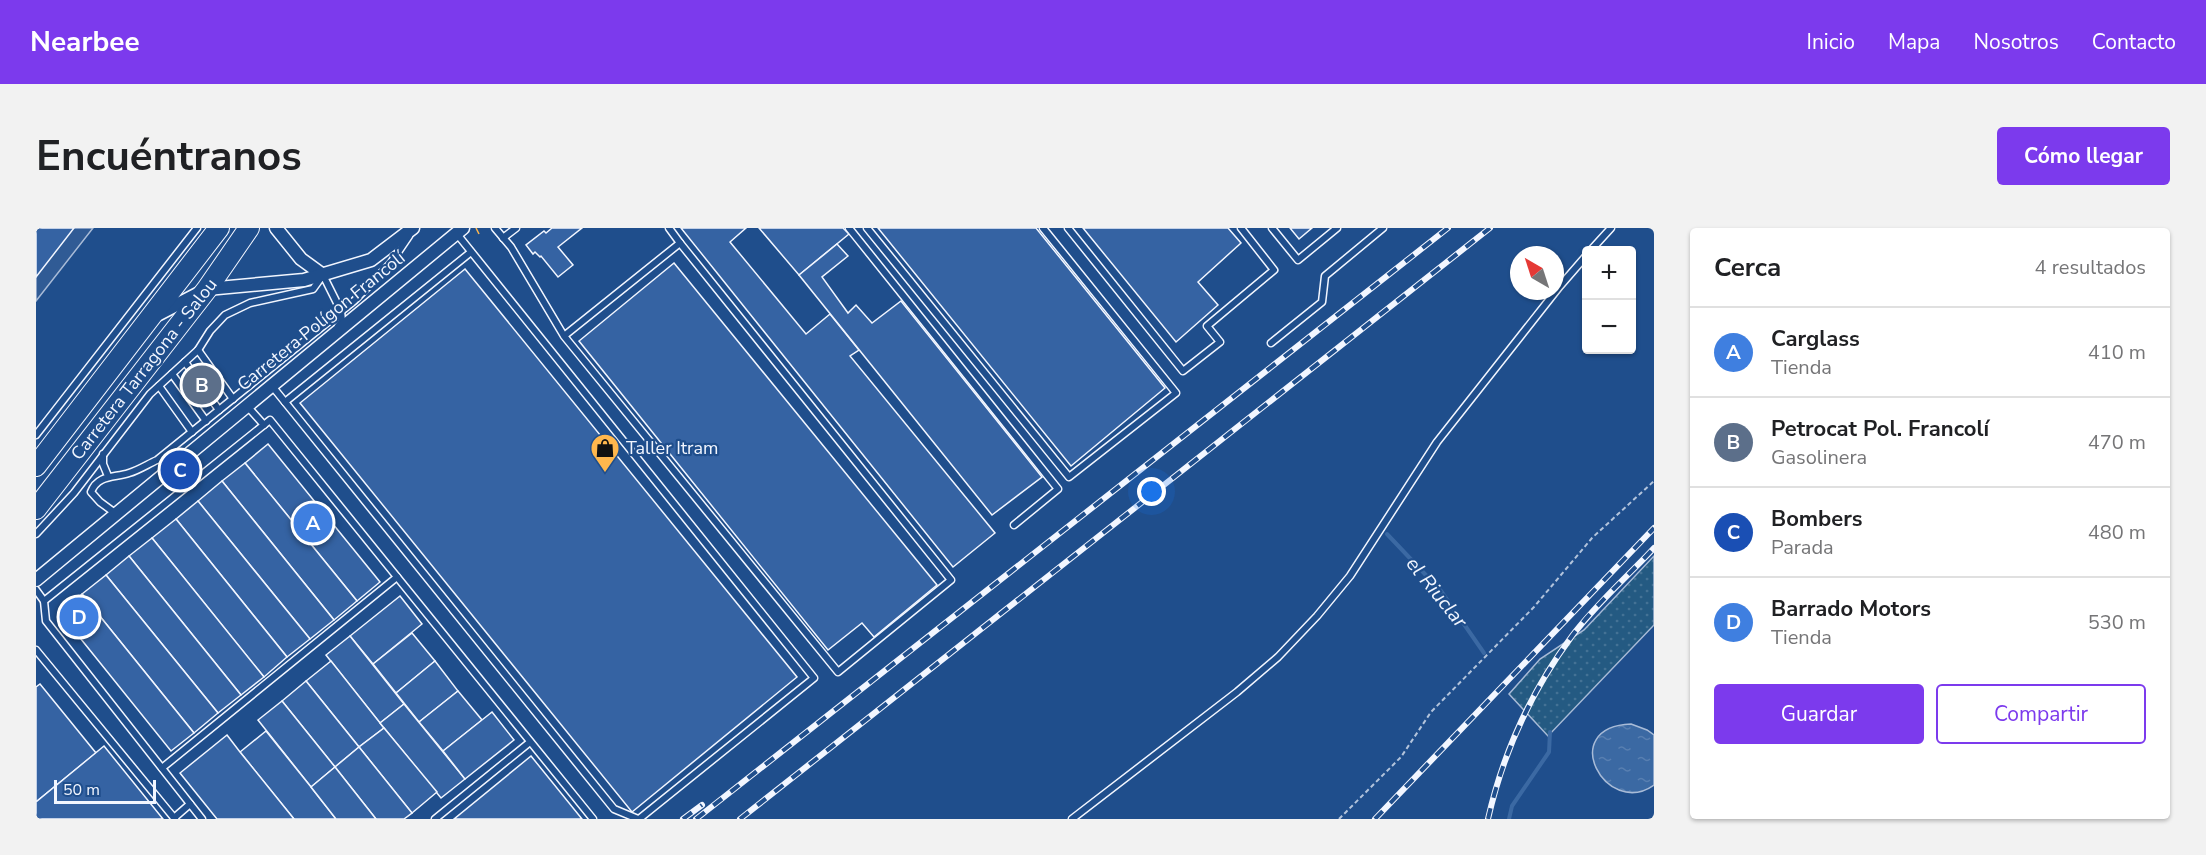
<!DOCTYPE html>
<html lang="es">
<head>
<meta charset="utf-8">
<style>
  :root { --surface:#fff; --page:#f2f2f2; --text:#202124; --muted:#757577; --line:#e0e0e0; --accent:#7c3aed }
  body { margin:0; font-family:"Nunito Sans",sans-serif; background:var(--page); color:var(--text) }
  .controls { position:absolute; right:18px; top:18px; display:grid; overflow:hidden; border-radius:6px; box-shadow:0 2px 4px #0004 }
  .controls button { width:54px; height:54px; display:grid; place-items:center; padding:0; border:0; border-bottom:2px solid var(--line); background:var(--surface); color:var(--text); font:30px sans-serif }
  .compass { position:absolute; left:1474px; top:18px; width:54px; height:54px; border-radius:50%; background:var(--surface); box-shadow:0 2px 4px #0004; rotate:321deg }
  .scale { position:absolute; left:18px; bottom:15px; width:102px; box-sizing:border-box; padding-left:6px; border:3px solid #f2f6ff; border-top:0; font-size:16px; line-height:21px; white-space:nowrap; color:#f2f6ff; -webkit-text-stroke:4px #1f4e8c; paint-order:stroke }
  .you { position:absolute; left:1116px; top:264px; width:21px; height:21px; margin:-15px; border:4px solid #fff; border-radius:50%; background:#1a73e8; box-shadow:0 0 0 9px #1a73e833 }
  .badge { display:grid; place-items:center; width:39px; height:39px; border-radius:50%; background:var(--accent); color:#fff; font-size:20px; font-weight:700 }
  .pin { position:absolute; translate:-50% -50%; border:3px solid #fff; box-shadow:0 2px 6px #0006 }
  .list { margin:0; padding:0; list-style:none }
  h2 { display:flex; justify-content:space-between; align-items:center; height:78px; margin:0; padding:0 24px; font-size:26px }
  h2 small { font-size:20px; font-weight:400; color:var(--muted) }
  .list li { display:grid; grid-template-columns:39px 1fr auto; gap:18px; align-items:center; box-sizing:border-box; height:90px; padding:0 24px; border-top:2px solid var(--line) }
  .list b { display:block; font-size:22px; white-space:nowrap }
  .list p { margin:0; font-size:20px; white-space:nowrap; color:var(--muted) }
  .list em { font-size:20px; font-style:normal; color:var(--muted) }
  .actions { display:flex; gap:12px; padding:18px 24px }
  .actions a { flex:1; padding:14px 0; border:2px solid var(--accent); border-radius:6px; text-align:center; font-size:21px; color:var(--accent) }
  .actions .main { background:var(--accent); color:#fff }
  .map { position:relative; flex:none; width:1618px; height:591px; overflow:hidden; border-radius:6px }
  header { display:flex; align-items:center; gap:36px; box-sizing:border-box; height:84px; padding:0 30px; background:var(--accent); color:#fff }
  header strong { font-size:28px }
  nav { display:flex; gap:33px; margin-inline-start:auto; font-size:21px }
  .intro { display:flex; align-items:center; justify-content:space-between; box-sizing:border-box; height:144px; padding:0 36px }
  h1 { margin:0; font-size:42px }
  .button { padding:15px 27px; border-radius:6px; background:var(--accent); color:#fff; font-size:21px; font-weight:700 }
  main { display:flex; gap:36px; padding:0 36px }
  aside { flex:1; background:var(--surface); border-radius:6px; box-shadow:0 2px 4px #0004 }
  .map>svg:first-child { display:block }
  .grass { fill:url(#grass-dots); stroke:#a8bbd7; stroke-width:1.5 }
  .parking { fill:#305b95; stroke:#a8bbd7; stroke-width:1.5 }
  .water { fill:url(#water-ripples); stroke:#a8bbd7; stroke-width:1.5 }
  .lines { fill:none; stroke-linecap:round; stroke-linejoin:round }
  .stream { stroke:#3b69a3; stroke-width:4 }
  .building { fill:#3563a3; stroke:#f2f6ff; stroke-width:1.5 }
  .lane-casing { stroke:#f2f6ff; stroke-width:9 }
  .street-casing { stroke:#f2f6ff; stroke-width:15 }
  .primary-casing { stroke:#f2f6ff; stroke-width:22 }
  .path { stroke:#b3c4dc; stroke-width:2; stroke-dasharray:4.5 3; stroke-linecap:butt }
  .lane { stroke:#1f4e8c; stroke-width:6 }
  .street { stroke:#1f4e8c; stroke-width:12 }
  .primary { stroke:#1f4e8c; stroke-width:20 }
  .rail-casing { stroke:#f2f6ff; stroke-width:6 }
  .rail { stroke:#1f4e8c; stroke-width:4; stroke-dasharray:11; stroke-linecap:butt }
  .power { stroke:#ffb74d; stroke-width:1.5; stroke-dasharray:21 4.5 3 4.5; stroke-linecap:butt }
  .labels { text-anchor:middle; stroke-width:4.5; stroke-linejoin:round; paint-order:stroke }
  .street-label { font-size:18px; fill:#f2f6ff; stroke:#1f4e8c }
  .poi-label { font-size:18px; fill:#f2f6ff; stroke:#1f4e8c; text-anchor:start }
  .water-label { font-size:20px; font-style:italic; fill:#f2f6ff; stroke:#1f4e8c }
</style>
</head>
<body>
<header>
<strong>Nearbee</strong>
<nav><a>Inicio</a><a>Mapa</a><a>Nosotros</a><a>Contacto</a></nav>
</header>
<div class="intro"><h1>Encuéntranos</h1><a class="button">Cómo llegar</a></div>
<main>
<div class="map">
<svg width="1618" height="591" viewBox="0 0 1618 591">
  <defs>
    <pattern id="grass-dots" width="8" height="8" patternUnits="userSpaceOnUse" patternTransform="scale(1.5)"><rect width="8" height="8" fill="#245a82"/><path d="M2 2h.1M6 6h.1" fill="none" stroke="#447295" stroke-width="1.8" stroke-linecap="round"/></pattern>
    <pattern id="water-ripples" width="26" height="14" patternUnits="userSpaceOnUse" patternTransform="scale(1.5)"><rect width="26" height="14" fill="#3b69a3"/><path d="M2 4q2-2 4 0t4 0M15 11q2-2 4 0t4 0" fill="none" stroke="#587fb1"/></pattern>
  </defs>
  <rect width="100%" height="100%" fill="#1f4e8c"/>
  <!-- grass -->
  <polygon class="grass" points="1618,328 1618,397 1512,508 1473,466 1504,431 1548,402"/>
  <!-- parking -->
  <polygon class="parking" points="0,0 57,0 0,73"/>
  <!-- water -->
  <path class="water" d="M1595,496L1611,502L1618,507V557C1570,591 1520,499 1595,496Z"/>
  <g class="lines">
    <!-- stream -->
    <g class="stream">
      <polyline points="1351,306 1405,363 1448,425"/>
      <polyline points="1473,591 1476,578 1513,524 1514,504"/>
    </g>
  </g>
  <!-- building -->
  <g class="building">
    <polygon points="0,0 38,0 0,49"/>
    <polygon points="516,0 546,0 522,19 537,37 522,49 505,28 504,29 499,24 497,26 490,17 508,3 510,5"/>
    <polygon points="645,0 710,0 694,14 770,106 794,86 823,122 814,128 959,305 917,339"/>
    <polygon points="723,0 807,0 813,6 763,47"/>
    <polygon points="842,0 1000,0 1129,160 1035,238"/>
    <polygon points="1047,0 1192,0 1205,15 1162,54 1182,77 1140,114"/>
    <polygon points="1254,0 1276,0 1263,11"/>
    <polygon points="801,16 812,28 786,49 812,85 820,77 836,95 865,73 1006,249 956,287 763,47"/>
    <polygon points="638,35 901,357 838,409 826,395 792,422 543,113"/>
    <polygon points="429,41 761,449 596,584 264,175"/>
    <polygon points="232,216 344,354 321,373 209,235"/>
    <polygon points="209,235 321,373 298,392 186,253"/>
    <polygon points="186,253 298,392 274,411 162,273"/>
    <polygon points="162,273 274,411 251,429 140,291"/>
    <polygon points="140,291 251,429 228,449 116,310"/>
    <polygon points="116,310 228,449 205,467 93,328"/>
    <polygon points="93,328 205,467 182,485 70,347"/>
    <polygon points="70,347 182,485 158,505 46,366"/>
    <polygon points="46,366 158,505 135,523 24,385"/>
    <polygon points="364,368 386,396 337,436 314,408"/>
    <polygon points="376,405 399,433 360,465 337,436"/>
    <polygon points="314,408 368,476 344,495 290,427"/>
    <polygon points="295,433 348,500 323,519 270,453"/>
    <polygon points="399,433 422,463 383,494 360,465"/>
    <polygon points="270,453 323,519 299,539 246,473"/>
    <polygon points="4,456 60,525 0,574 0,459"/>
    <polygon points="422,463 446,492 407,523 383,494"/>
    <polygon points="246,473 299,539 275,559 222,492"/>
    <polygon points="368,476 429,551 405,570 344,495"/>
    <polygon points="456,484 478,512 429,551 407,523"/>
    <polygon points="348,500 401,564 376,585 323,519"/>
    <polygon points="230,503 275,559 300,591 258,591 204,524"/>
    <polygon points="191,507 204,524 258,591 181,591 144,545"/>
    <polygon points="68,518 127,591 0,591 0,574"/>
    <polygon points="323,519 376,585 368,591 340,591 299,539"/>
    <polygon points="495,528 546,591 418,591"/>
    <polygon points="299,539 340,591 300,591 275,559"/>
  </g>
  <g class="lines">
    <!-- lane casing -->
    <g class="lane-casing">
      <g id="lane">
        <polyline points="459,0 475,19 528,108 802,444 915,352 644,15 528,108"/>
        <polyline points="633,0 644,15"/>
        <polyline points="813,0 1022,261 978,297"/>
        <polyline points="831,0 1033,249 1140,165 1007,0"/>
        <polyline points="1032,0 1147,143 1184,114 1171,98 1238,42 1205,0"/>
        <polyline points="1236,0 1262,32 1301,0"/>
        <polyline points="421,6 778,450 603,591"/>
        <polyline points="467,10 480,0"/>
        <polyline points="1555,22 1575,0"/>
        <polyline points="1235,115 1286,74 1289,48 1347,0"/>
        <polyline points="162,122 197,171"/>
        <polyline points="149,134 183,182"/>
        <polyline points="136,146 170,193"/>
        <polyline points="123,158 156,204"/>
        <polyline points="236,158 578,581 602,591"/>
        <polyline points="249,174 435,24"/>
        <polyline points="211,178 228,197"/>
        <polyline points="0,207 161,0"/>
        <polyline points="67,226 67,236 72,248"/>
        <path d="M79,285L64,274L55,264C62,246 79,250 93,245C103,242 112,236 121,232L318,73L354,36L373,8"/>
        <polyline points="0,306 38,265 114,166 162,122 174,103 189,87 214,75 277,61 287,47 305,83 306,93 302,98"/>
        <polyline points="0,362 8,373 10,393 166,591"/>
        <polyline points="8,373 234,192 557,591"/>
        <polyline points="0,422 139,591"/>
        <polyline points="126,540 361,349"/>
        <polyline points="138,590 154,576"/>
        <polyline points="399,591 494,514"/>
        <polyline points="1036,591 1201,464 1242,429 1281,388 1314,348 1401,214 1524,58 1550,28"/>
      </g>
    </g>
    <!-- street casing -->
    <g class="street-casing">
      <g id="street">
        <polyline points="240,0 265,31 287,47"/>
        <polyline points="123,86 171,61 268,52 335,32 377,0"/>
        <polyline points="0,352 427,0"/>
      </g>
    </g>
    <!-- primary casing -->
    <g class="primary-casing">
      <g id="primary">
        <polyline points="0,238 183,0"/>
        <polyline points="0,281 171,61 213,0"/>
      </g>
    </g>
    <!-- path -->
    <polyline class="path" points="1303,591 1365,529 1395,484 1498,379 1556,310 1618,253"/>
    <!-- lane -->
    <use href="#lane" class="lane"/>
    <!-- street -->
    <use href="#street" class="street"/>
    <!-- primary -->
    <use href="#primary" class="primary"/>
    <!-- rail casing -->
    <g class="rail-casing">
      <g id="rail">
        <polyline points="647,591 666,577"/>
        <polyline points="660,591 1412,0"/>
        <polyline points="704,591 1454,0"/>
        <polyline points="1339,591 1618,300"/>
        <path d="M1452,591C1467,525 1496,462 1536,408C1560,376 1591,349 1618,320"/>
      </g>
    </g>
    <!-- rail -->
    <use href="#rail" class="rail"/>
    <!-- power -->
    <polyline class="power" points="440,0 443,6"/>
  </g>
  <!-- icons -->
  <defs>
    <g id="shop-pin" transform="scale(1.5)"><path d="M0 17L-7.5 6A9.5 9.5 0 1 1 7.5 6Z" fill="#ffb74d" stroke="#1f4e8c"/><path d="M-5-2.5h2.3a2.7 3.5 0 0 1 5.4 0H5L5.5 6h-11ZM-1.5-2.5h3a1.5 2.3 0 0 0-3 0Z" fill="#111"/></g>
  </defs>
  <g fill-rule="evenodd">
    <use href="#shop-pin" x="569" y="220"/>
  </g>
  <g class="labels">
    <!-- street labels -->
    <g class="street-label">
      <text transform="translate(285 93) rotate(-39)" y="6">Carretera Polígon Francolí</text>
      <text transform="translate(108 141) rotate(-52)" y="6">Carretera Tarragona - Salou</text>
    </g>
    <!-- poi labels -->
    <g class="poi-label">
      <text x="590" y="226">Taller Itram</text>
    </g>
    <!-- water labels -->
    <g class="water-label">
      <text transform="translate(1401 364) rotate(51)" y="7">el Riuclar</text>
    </g>
  </g>
</svg>
<div class="controls">
<button>+</button>
<button>−</button>
</div>
<svg class="compass" viewBox="-18 -18 36 36"><path d="M0-13l5 13h-10z" fill="#e53935"/><path d="M0 13l5-13h-10z" fill="#757577"/></svg>
<div class="scale">50 m</div>
<div class="you"></div>
<div class="pin badge" style="left:277px;top:295px;background:#3f7fe0">A</div>
<div class="pin badge" style="left:166px;top:157px;background:#5c6f8a">B</div>
<div class="pin badge" style="left:144px;top:242px;background:#1a4fb4">C</div>
<div class="pin badge" style="left:43px;top:389px;background:#3f7fe0">D</div>
</div>
<aside>
<h2>Cerca<small>4 resultados</small></h2>
<ul class="list">
<li><span class="badge" style="background:#3f7fe0">A</span><div><b>Carglass</b><p>Tienda</p></div><em>410 m</em></li>
<li><span class="badge" style="background:#5c6f8a">B</span><div><b>Petrocat Pol. Francolí</b><p>Gasolinera</p></div><em>470 m</em></li>
<li><span class="badge" style="background:#1a4fb4">C</span><div><b>Bombers</b><p>Parada</p></div><em>480 m</em></li>
<li><span class="badge" style="background:#3f7fe0">D</span><div><b>Barrado Motors</b><p>Tienda</p></div><em>530 m</em></li>
</ul>
<div class="actions"><a class="main">Guardar</a><a>Compartir</a></div>
</aside>
</main>
</body>
</html>
